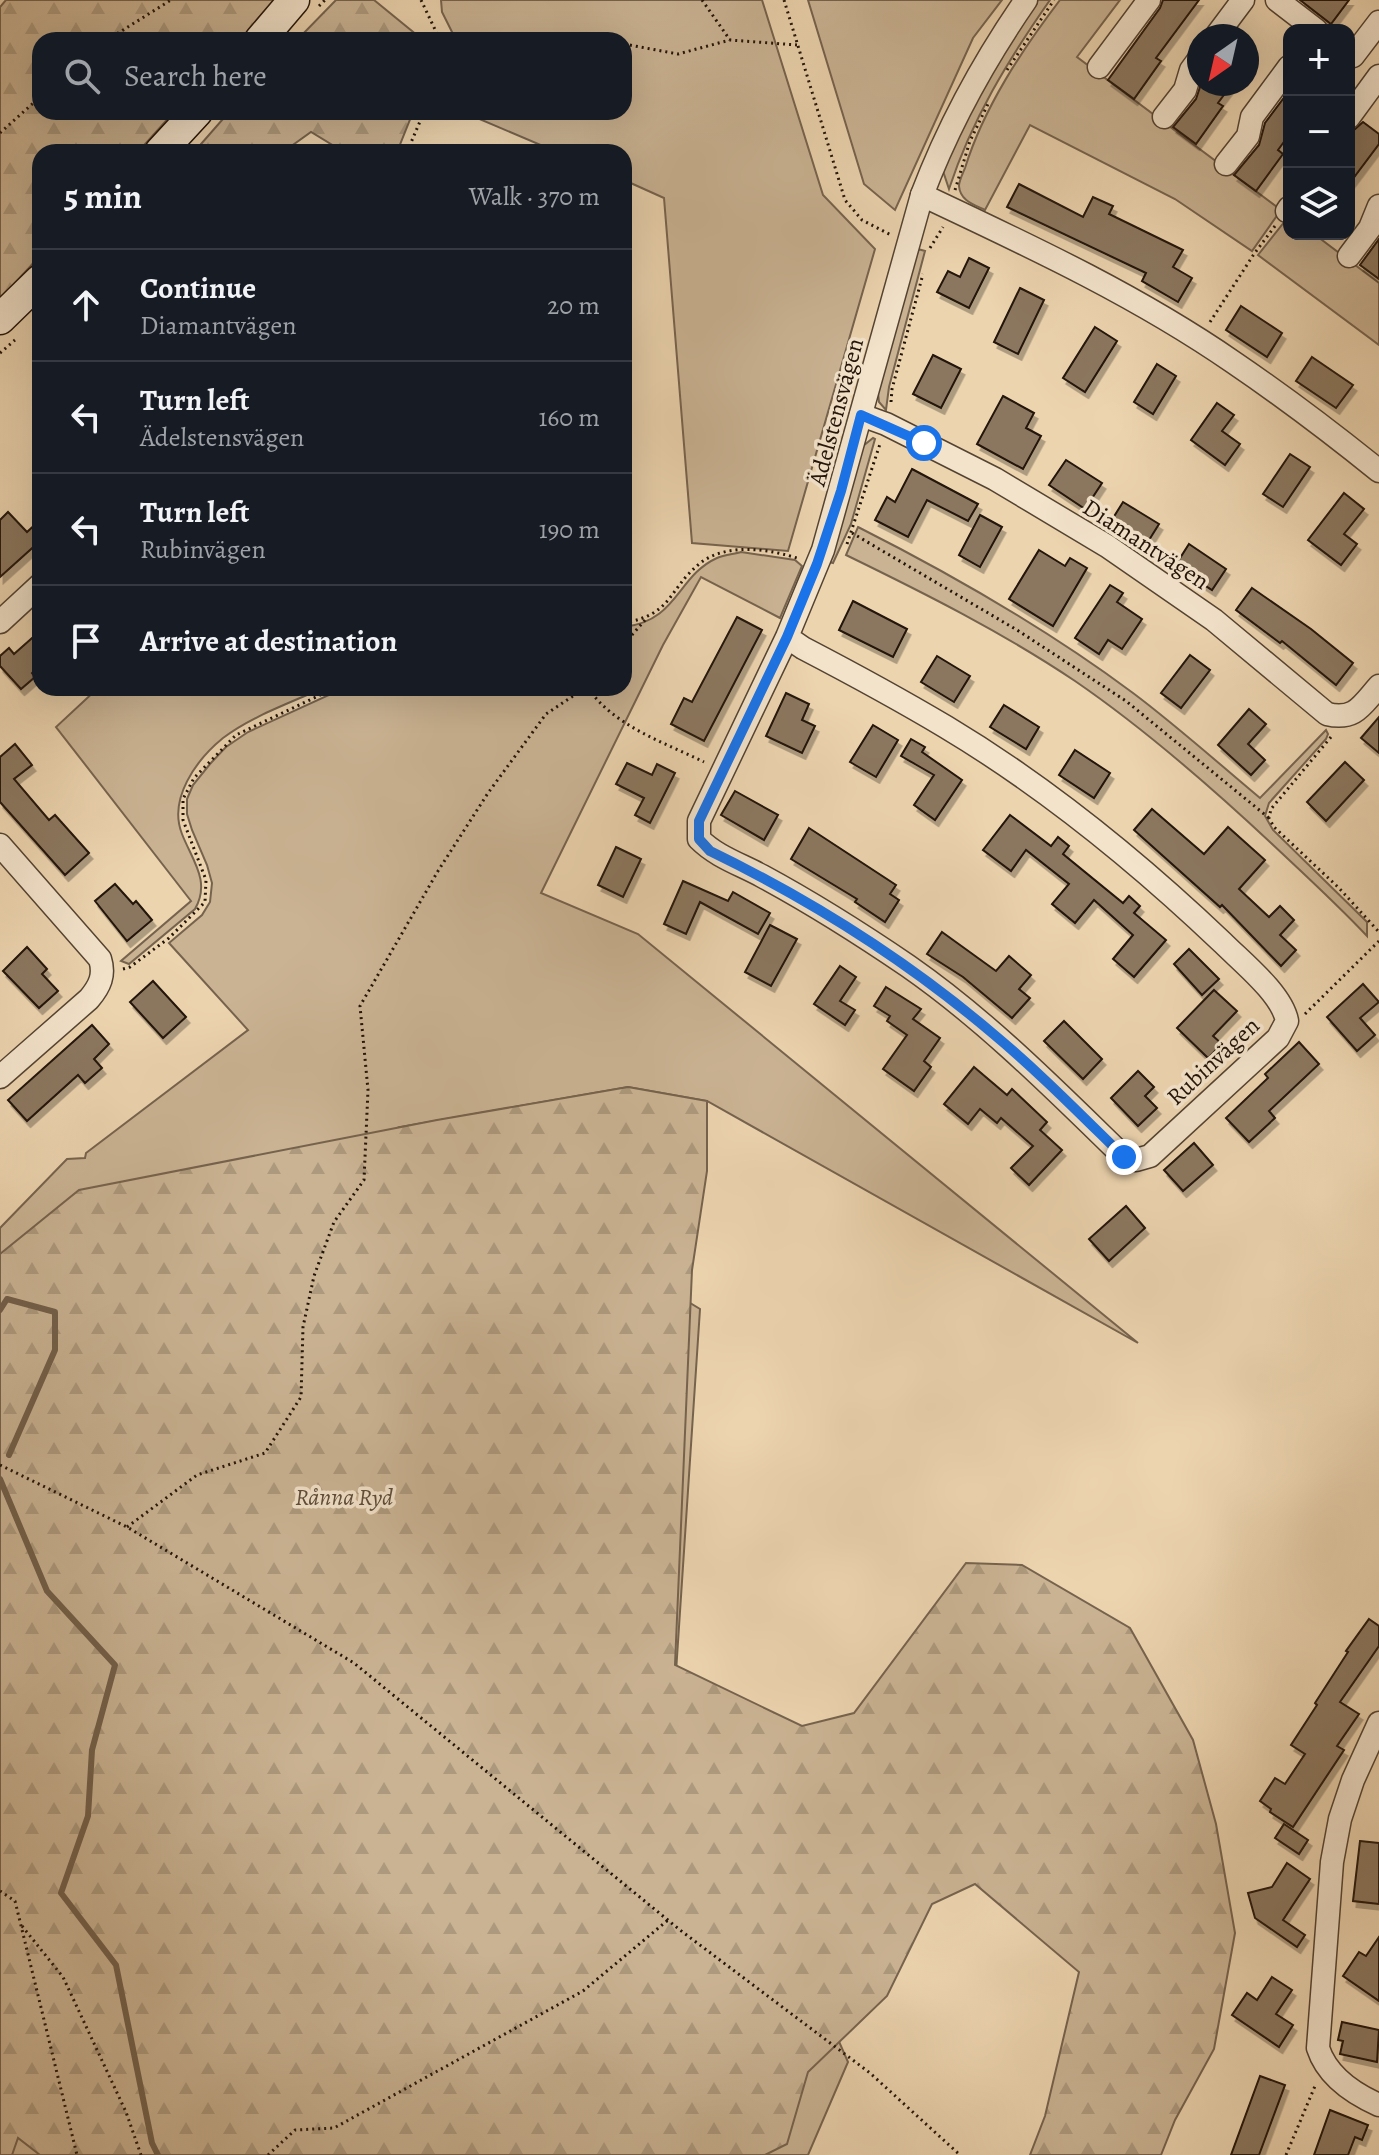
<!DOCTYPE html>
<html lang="en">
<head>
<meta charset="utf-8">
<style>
  :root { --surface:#171b24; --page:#242831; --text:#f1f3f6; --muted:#9ea1a6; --line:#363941 }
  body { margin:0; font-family:Alegreya,serif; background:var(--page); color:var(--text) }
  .controls { position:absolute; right:24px; top:24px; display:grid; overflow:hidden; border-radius:16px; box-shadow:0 8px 32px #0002 }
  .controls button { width:72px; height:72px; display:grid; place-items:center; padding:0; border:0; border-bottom:2px solid var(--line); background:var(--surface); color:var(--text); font:40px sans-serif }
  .compass { position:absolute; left:1187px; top:24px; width:72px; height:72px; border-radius:50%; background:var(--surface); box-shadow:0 8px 32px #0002; rotate:214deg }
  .stop { position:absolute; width:24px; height:24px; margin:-18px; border:6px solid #1a73e8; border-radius:50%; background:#fff }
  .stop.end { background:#1a73e8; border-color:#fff; box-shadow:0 2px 8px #0008 }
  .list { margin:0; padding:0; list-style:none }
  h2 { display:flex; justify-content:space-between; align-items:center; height:104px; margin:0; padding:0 32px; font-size:34px }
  h2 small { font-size:26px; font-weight:400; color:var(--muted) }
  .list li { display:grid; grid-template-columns:52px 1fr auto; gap:24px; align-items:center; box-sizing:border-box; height:112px; padding:0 32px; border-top:2px solid var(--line) }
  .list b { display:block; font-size:30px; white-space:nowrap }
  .list p { margin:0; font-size:26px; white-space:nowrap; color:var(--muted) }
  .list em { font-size:26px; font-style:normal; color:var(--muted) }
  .icon { flex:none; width:44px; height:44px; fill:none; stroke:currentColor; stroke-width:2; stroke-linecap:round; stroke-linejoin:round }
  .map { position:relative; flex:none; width:1379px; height:2155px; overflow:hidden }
  .search { position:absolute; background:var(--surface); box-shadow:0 8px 32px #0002; left:32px; top:32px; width:600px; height:88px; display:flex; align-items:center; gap:20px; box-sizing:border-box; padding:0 28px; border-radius:24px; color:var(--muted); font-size:30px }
  .panel { position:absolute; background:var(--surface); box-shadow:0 8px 32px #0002; left:32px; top:144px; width:600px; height:552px; border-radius:24px }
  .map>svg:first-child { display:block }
  .green { fill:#cab393; stroke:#76634e; stroke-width:2 }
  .forest { fill:url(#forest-firs); stroke:#76634e; stroke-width:2 }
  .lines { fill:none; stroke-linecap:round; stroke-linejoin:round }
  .stream { stroke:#725f4a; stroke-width:6 }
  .building { fill:#8b775f; stroke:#221308; stroke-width:2; filter:url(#shadow) }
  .street-casing { stroke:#544332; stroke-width:25 }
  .secondary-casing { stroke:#221308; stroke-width:33 }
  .path { stroke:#221308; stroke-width:3; stroke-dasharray:2 4; stroke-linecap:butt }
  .street { stroke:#f3e3cb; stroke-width:22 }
  .secondary { stroke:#f3e3cb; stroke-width:30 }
  .route { stroke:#1a73e8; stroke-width:10 }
  .labels { text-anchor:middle; stroke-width:7; stroke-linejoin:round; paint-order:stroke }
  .street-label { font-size:24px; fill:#221308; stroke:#f3e3cb }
  .park-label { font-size:24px; font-style:italic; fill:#5d4b39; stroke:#f3e3cb }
</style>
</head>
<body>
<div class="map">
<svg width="1379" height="2155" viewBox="0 0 1379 2155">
  <defs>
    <pattern id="forest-firs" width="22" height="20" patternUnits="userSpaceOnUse" patternTransform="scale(2)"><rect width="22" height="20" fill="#cab393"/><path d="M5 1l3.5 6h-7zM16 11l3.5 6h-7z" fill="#ad997d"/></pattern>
    <filter id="shadow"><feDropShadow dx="3.5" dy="6" stdDeviation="0" flood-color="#0004"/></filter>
  </defs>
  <rect width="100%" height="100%" fill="#ecd4af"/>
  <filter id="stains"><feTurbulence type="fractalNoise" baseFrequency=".0025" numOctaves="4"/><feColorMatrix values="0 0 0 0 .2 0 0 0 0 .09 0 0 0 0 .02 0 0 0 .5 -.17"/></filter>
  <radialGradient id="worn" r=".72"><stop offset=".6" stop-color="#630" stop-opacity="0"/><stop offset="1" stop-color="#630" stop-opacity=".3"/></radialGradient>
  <!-- green -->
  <g class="green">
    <polygon points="441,0 762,0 823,195 875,249 788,551 692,543 664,198 624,180 624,152 557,152 463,112 624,112 624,40 456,40 442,12"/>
    <polygon points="808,0 1002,0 973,38 895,210 864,184"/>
    <path d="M1038,0H1050C1008,60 972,119 949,189L943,171L950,153L987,79Z"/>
    <path d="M1060,0H1120L1077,57L1281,210L1252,251L1175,199L1030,125L985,210C975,205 960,201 959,186C959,181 963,173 965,168C984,107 1022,50 1060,0Z"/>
    <polygon points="1289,216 1289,234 1314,234 1379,283 1379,345 1258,255"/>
    <polygon points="918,249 925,251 889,387 886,410 879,402 878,393"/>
    <polygon points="873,438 875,439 851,524 833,563 829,562 863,446"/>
    <path d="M858,527C953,575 1047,629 1133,693C1177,726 1218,763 1260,798L1326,730L1328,734L1326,739L1269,803L1265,816L1273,830L1367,922V936C1337,904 1304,874 1271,843C1209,785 1145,729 1075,681C1002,632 924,593 846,555Z"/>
    <path d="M741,552L795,560L802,566L780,618L701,577L663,645L541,893L638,934L1138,1343L707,1101L628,1087L400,1127L700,1309L661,1899L830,2021L848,2062L808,2155H0V1228L67,1159L85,1158L86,1153L248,1030L169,943L202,915L210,902L212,883L207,865L192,830L187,814V799L193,785L210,764L226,747L248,732L344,688H624V627C678,621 677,576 717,558C724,555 734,554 741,552Z"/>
    <path d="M98,688H323C290,703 252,716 223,738C196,760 168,799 182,834C192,860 211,881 195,909L129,964L121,961L191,901L56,727Z"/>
  </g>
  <!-- forest -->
  <g class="forest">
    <polygon points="6,0 275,0 240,40 40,40 40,112 174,112 138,152 40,152 40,256 0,299 0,7"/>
    <polygon points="336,0 374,0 423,40 297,40"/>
    <polygon points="229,112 413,112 397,152 344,152 311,132 283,152 194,152"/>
    <polygon points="628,1087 707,1101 707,1171 692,1270 675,1665 802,1726 854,1713 966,1563 1022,1565 1130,1628 1193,1740 1216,1824 1235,1933 1214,2049 1175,2120 1161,2155 1030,2155 1045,2116 1079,1972 975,1884 932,1904 887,1996 808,2072 787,2144 765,2155 40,2155 18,2138 12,2155 0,2155 0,1254 79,1190 437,1120"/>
  </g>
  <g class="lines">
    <!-- stream -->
    <g class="stream">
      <polyline points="0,1310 7,1299 55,1312 55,1350 9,1455"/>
      <polyline points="0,1479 47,1591 115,1665 92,1750 88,1816 61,1893 116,1965 152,2143 158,2155"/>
    </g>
  </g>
  <!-- building -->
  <g class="building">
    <polygon points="1163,0 1199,0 1156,58 1161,61 1134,99 1108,80 1160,8"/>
    <polygon points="1300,0 1349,0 1331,24"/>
    <polygon points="1201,84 1232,84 1218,103 1223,106 1196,144 1173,127 1196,99"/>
    <polygon points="1289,91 1289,135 1278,150 1283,154 1256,191 1234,175 1259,145 1265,123"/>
    <polygon points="1363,122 1379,134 1379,144 1349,184 1349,131 1355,129"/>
    <polygon points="1019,184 1083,217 1093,197 1113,206 1109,214 1183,250 1173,267 1192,278 1178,302 1142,281 1146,273 1007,207"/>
    <polygon points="1379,239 1379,279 1360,265"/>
    <polygon points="969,258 989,268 969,308 937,292 948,271 960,277"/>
    <polygon points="1020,288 1044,300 1018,354 994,342"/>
    <polygon points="1241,306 1282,333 1267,357 1226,330"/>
    <polygon points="1095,327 1117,341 1085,392 1063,378"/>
    <polygon points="933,355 961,369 941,408 913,394"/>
    <polygon points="1312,357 1353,385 1336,408 1296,381"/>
    <polygon points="1157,364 1176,376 1153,414 1134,402"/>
    <polygon points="1003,396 1034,413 1026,428 1041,436 1023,469 977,444"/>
    <polygon points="1217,403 1234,415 1222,431 1240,444 1225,465 1191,440"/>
    <polygon points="1290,454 1310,467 1283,507 1263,494"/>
    <polygon points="1066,460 1102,483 1085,509 1049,485"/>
    <polygon points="912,469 978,504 968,521 927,500 908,537 875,520 887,497 895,502"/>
    <polygon points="1344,493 1364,509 1344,534 1357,544 1341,565 1308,540"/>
    <polygon points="1123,502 1159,524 1146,545 1110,523"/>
    <polygon points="8,512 27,532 40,520 40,541 0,577 0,520"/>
    <polygon points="980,515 1002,527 980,567 959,555"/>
    <polygon points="1189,544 1226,569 1212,590 1175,566"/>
    <polygon points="1039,550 1065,566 1070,558 1087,568 1053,626 1009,599"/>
    <polygon points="1110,585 1123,593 1117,602 1142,619 1122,649 1108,640 1099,654 1075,638"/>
    <polygon points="1252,588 1311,629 1353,663 1336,685 1282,641 1280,643 1236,610"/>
    <polygon points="853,601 907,629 893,657 839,630"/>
    <polygon points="737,617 762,630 704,741 671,724 684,698 692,702"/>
    <polygon points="40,631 40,665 32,673 35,677 21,689 0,666 0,656 9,648 14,654"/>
    <polygon points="1190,655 1210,670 1181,708 1161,693"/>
    <polygon points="937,656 970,676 954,702 921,682"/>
    <polygon points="786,693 809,704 802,720 815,726 802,753 766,736"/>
    <polygon points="1004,705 1039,727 1026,749 990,727"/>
    <polygon points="1249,709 1266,724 1248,744 1265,760 1251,775 1218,745"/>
    <polygon points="1379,717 1379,753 1361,738"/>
    <polygon points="873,725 898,740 876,777 850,762"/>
    <polygon points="911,739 925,747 922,752 962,780 935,820 914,805 934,775 901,756"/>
    <polygon points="15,744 32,765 14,779 49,820 55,815 89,853 65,875 0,802 0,757"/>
    <polygon points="1075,750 1110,773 1094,798 1059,775"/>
    <polygon points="1345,762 1364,780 1326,821 1307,802"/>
    <polygon points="627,763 652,775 657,764 675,773 650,823 635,815 644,798 616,784"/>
    <polygon points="735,791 778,815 764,840 721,815"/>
    <polygon points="1152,809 1204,854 1228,827 1265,860 1239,889 1269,917 1280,906 1294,920 1280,935 1296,950 1281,966 1222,905 1220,907 1134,830"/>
    <polygon points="1010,815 1051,846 1058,837 1069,846 1063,854 1123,903 1129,896 1140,906 1134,913 1166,940 1134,977 1113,959 1133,935 1094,900 1075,923 1052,904 1069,884 1026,850 1011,871 983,850"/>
    <polygon points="809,828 896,885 890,894 899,900 885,922 855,902 857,899 791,859"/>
    <polygon points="616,847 641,859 623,897 598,885"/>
    <polygon points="683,881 728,901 733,892 770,913 758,934 700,902 686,934 664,924"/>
    <polygon points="115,884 133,904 136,901 152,920 127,941 95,901"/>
    <polygon points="770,925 797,939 771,986 745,972"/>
    <polygon points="942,932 996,971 1009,956 1031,975 1019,989 1030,998 1012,1018 963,977 927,954"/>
    <polygon points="27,947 47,969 42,974 58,991 39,1008 3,971"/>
    <polygon points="1189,949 1219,979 1202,995 1174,964"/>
    <polygon points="840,966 856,977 840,1001 855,1010 845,1025 814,1004"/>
    <polygon points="153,981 186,1017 163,1038 130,1002"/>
    <polygon points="1363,984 1379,1002 1360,1018 1375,1035 1357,1051 1327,1017"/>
    <polygon points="886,987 921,1009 913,1019 940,1038 924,1061 931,1067 914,1091 883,1069 907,1035 887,1021 890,1016 874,1006"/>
    <polygon points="1214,990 1237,1011 1213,1036 1222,1044 1208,1058 1177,1028"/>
    <polygon points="1064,1021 1102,1059 1083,1079 1044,1041"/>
    <polygon points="92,1025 109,1044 94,1059 102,1068 85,1083 78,1075 27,1121 8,1100"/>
    <polygon points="1299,1042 1319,1064 1269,1111 1275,1118 1249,1142 1226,1118 1268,1078 1265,1074"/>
    <polygon points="974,1067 1007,1095 1012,1089 1047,1122 1040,1130 1062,1150 1029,1185 1011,1168 1033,1146 1001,1118 997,1123 980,1109 968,1124 944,1104"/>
    <polygon points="1138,1071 1154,1087 1145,1096 1157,1108 1138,1126 1111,1098"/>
    <polygon points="1194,1143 1213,1165 1183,1191 1164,1170"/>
    <polygon points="1126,1206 1145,1228 1109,1261 1089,1239"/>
    <polygon points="1369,1619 1379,1626 1379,1646 1340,1702 1359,1714 1337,1746 1344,1750 1293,1827 1270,1812 1271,1809 1260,1801 1275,1778 1285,1784 1305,1754 1291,1745 1317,1705 1315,1703 1348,1652 1346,1651"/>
    <polygon points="1284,1824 1308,1840 1299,1854 1275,1838"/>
    <polygon points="1360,1841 1379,1843 1379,1904 1353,1901"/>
    <polygon points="1287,1863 1310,1879 1283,1920 1305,1935 1297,1947 1255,1918 1248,1893 1272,1887"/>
    <polygon points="1379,1937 1379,2001 1343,1976 1359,1952 1366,1956"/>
    <polygon points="1272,1977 1292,1990 1276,2014 1293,2025 1279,2047 1232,2015 1247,1993 1257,2000"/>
    <polygon points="1342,2022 1379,2030 1377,2062 1340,2054 1343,2041 1338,2040"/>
    <polygon points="1260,2076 1285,2085 1259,2155 1231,2155"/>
    <polygon points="1330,2110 1368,2125 1362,2140 1355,2137 1348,2155 1314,2155"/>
  </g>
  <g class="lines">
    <!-- street casing -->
    <g class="street-casing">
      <g id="street">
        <polyline points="1277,0 1316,30"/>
        <polyline points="1216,36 1243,0"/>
        <polyline points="1353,56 1379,22"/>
        <polyline points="1099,67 1149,0"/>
        <polyline points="1164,117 1185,90 1191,70 1199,59"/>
        <polyline points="1349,117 1379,76"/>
        <polyline points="1226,164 1248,136 1252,117 1289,67"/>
        <path d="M922,195C1028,245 1136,295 1233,362C1283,396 1332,433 1379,471"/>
        <polyline points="1287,211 1289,208"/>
        <polyline points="1349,256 1370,228 1379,206"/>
        <path d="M861,415L886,424L995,479L1107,546L1214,620L1327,714C1355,721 1362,705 1379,686"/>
        <polyline points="0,622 40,585"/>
        <path d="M787,637L803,648C851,673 899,699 946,727C1046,787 1139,863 1223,943C1243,963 1282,994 1287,1021L1278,1038L1150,1156L1136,1160L1124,1157C1055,1090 987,1021 908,966C861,934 812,903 762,876C740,864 717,857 699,839V821L787,637L823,550L922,195C949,124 983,62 1026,0"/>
        <path d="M0,845L100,959C105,975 100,986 89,999L0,1077"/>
        <path d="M1379,1723L1353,1780L1340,1819L1332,1862L1318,2048C1327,2076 1352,2093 1379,2105"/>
      </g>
    </g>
    <!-- secondary casing -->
    <g class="secondary-casing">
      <g id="secondary">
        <polyline points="260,40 294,0"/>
        <polyline points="160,152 197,112"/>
        <polyline points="0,319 40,280"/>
      </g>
    </g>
    <!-- path -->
    <g class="path">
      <polyline points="421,0 440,40"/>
      <polyline points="702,0 730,40"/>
      <polyline points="784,0 845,200 862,220 891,235"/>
      <polyline points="319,6 325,0"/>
      <polyline points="107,40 171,0"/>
      <polyline points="624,44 678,54 730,40 797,45"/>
      <polyline points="1007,70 1054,0"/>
      <polyline points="0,133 40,97"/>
      <polyline points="407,152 424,112"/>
      <polyline points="955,190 970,141 988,104"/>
      <polyline points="930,248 943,227"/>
      <polyline points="1210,322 1254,254 1275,226"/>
      <polyline points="0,353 15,340"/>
      <polyline points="891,402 892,389 923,274"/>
      <polyline points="852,533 1017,630 1126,701 1269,818"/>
      <polyline points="847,544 880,444"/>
      <path d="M624,623C673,614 667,591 699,564C726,542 770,549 800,559"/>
      <polyline points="624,644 645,620"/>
      <path d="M588,688C614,726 663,742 704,762"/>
      <polyline points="1331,737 1271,809 1269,818 1274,827 1339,888 1379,932"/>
      <polyline points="123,969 130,967 169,938 205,902 206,880 183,820 183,799 194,778 236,735 335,688"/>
      <polyline points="1305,1014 1379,941"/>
      <polyline points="0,1465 127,1527 354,1663 680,1930 870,2073 960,2155"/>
      <polyline points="127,1527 197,1475 265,1453 301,1397 303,1327 314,1276 334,1222 364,1180 368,1090 360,1006 438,871 488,793 546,714 585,688"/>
      <polyline points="0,1891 15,1901 77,2155"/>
      <polyline points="22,1926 63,1977 126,2112 141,2155"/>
      <polyline points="268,2155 295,2130 334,2128 583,1991 668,1920"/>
      <polyline points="1286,2155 1315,2086"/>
    </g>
    <!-- street -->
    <use href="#street" class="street"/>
    <!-- secondary -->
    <use href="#secondary" class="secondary"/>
  </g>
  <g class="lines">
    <!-- route -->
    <path class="route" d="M924,443L861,415L841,491L817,564L787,637L699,821V839L710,851C811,900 906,960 991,1032C1038,1071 1081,1115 1124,1157"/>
  </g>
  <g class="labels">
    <!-- street labels -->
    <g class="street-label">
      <text transform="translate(836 412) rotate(-75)" y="8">Ädelstensvägen</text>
      <text transform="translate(1146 544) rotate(33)" y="8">Diamantvägen</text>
      <text transform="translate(1213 1061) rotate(-43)" y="8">Rubinvägen</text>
    </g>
    <!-- park labels -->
    <g class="park-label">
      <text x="344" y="1505">Rånna Ryd</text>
    </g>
  </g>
  <rect width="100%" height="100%" filter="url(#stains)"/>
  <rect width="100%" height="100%" fill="url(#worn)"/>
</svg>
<div class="controls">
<button>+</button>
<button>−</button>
<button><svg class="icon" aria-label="layers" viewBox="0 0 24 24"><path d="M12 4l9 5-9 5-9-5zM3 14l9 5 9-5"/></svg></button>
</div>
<svg class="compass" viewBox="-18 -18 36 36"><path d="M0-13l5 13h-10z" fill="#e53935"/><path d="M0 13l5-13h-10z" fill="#9ea1a6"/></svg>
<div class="stop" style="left:924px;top:443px"></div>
<div class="stop end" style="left:1124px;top:1157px"></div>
<div class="search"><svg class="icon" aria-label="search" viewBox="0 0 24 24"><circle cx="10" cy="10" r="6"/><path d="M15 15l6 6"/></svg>Search here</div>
<section class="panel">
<h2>5 min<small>Walk · 370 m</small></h2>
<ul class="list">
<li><svg class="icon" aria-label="ahead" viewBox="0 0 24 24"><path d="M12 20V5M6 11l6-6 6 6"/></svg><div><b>Continue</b><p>Diamantvägen</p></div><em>20 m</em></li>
<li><svg class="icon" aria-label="left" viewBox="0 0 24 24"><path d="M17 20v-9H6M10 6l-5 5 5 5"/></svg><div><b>Turn left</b><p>Ädelstensvägen</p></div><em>160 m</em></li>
<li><svg class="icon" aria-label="left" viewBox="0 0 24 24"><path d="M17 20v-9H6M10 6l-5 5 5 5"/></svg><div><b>Turn left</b><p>Rubinvägen</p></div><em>190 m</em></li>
<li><svg class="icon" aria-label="arrive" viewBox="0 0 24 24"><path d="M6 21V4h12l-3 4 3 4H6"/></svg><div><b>Arrive at destination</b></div></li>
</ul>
</section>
</div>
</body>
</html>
